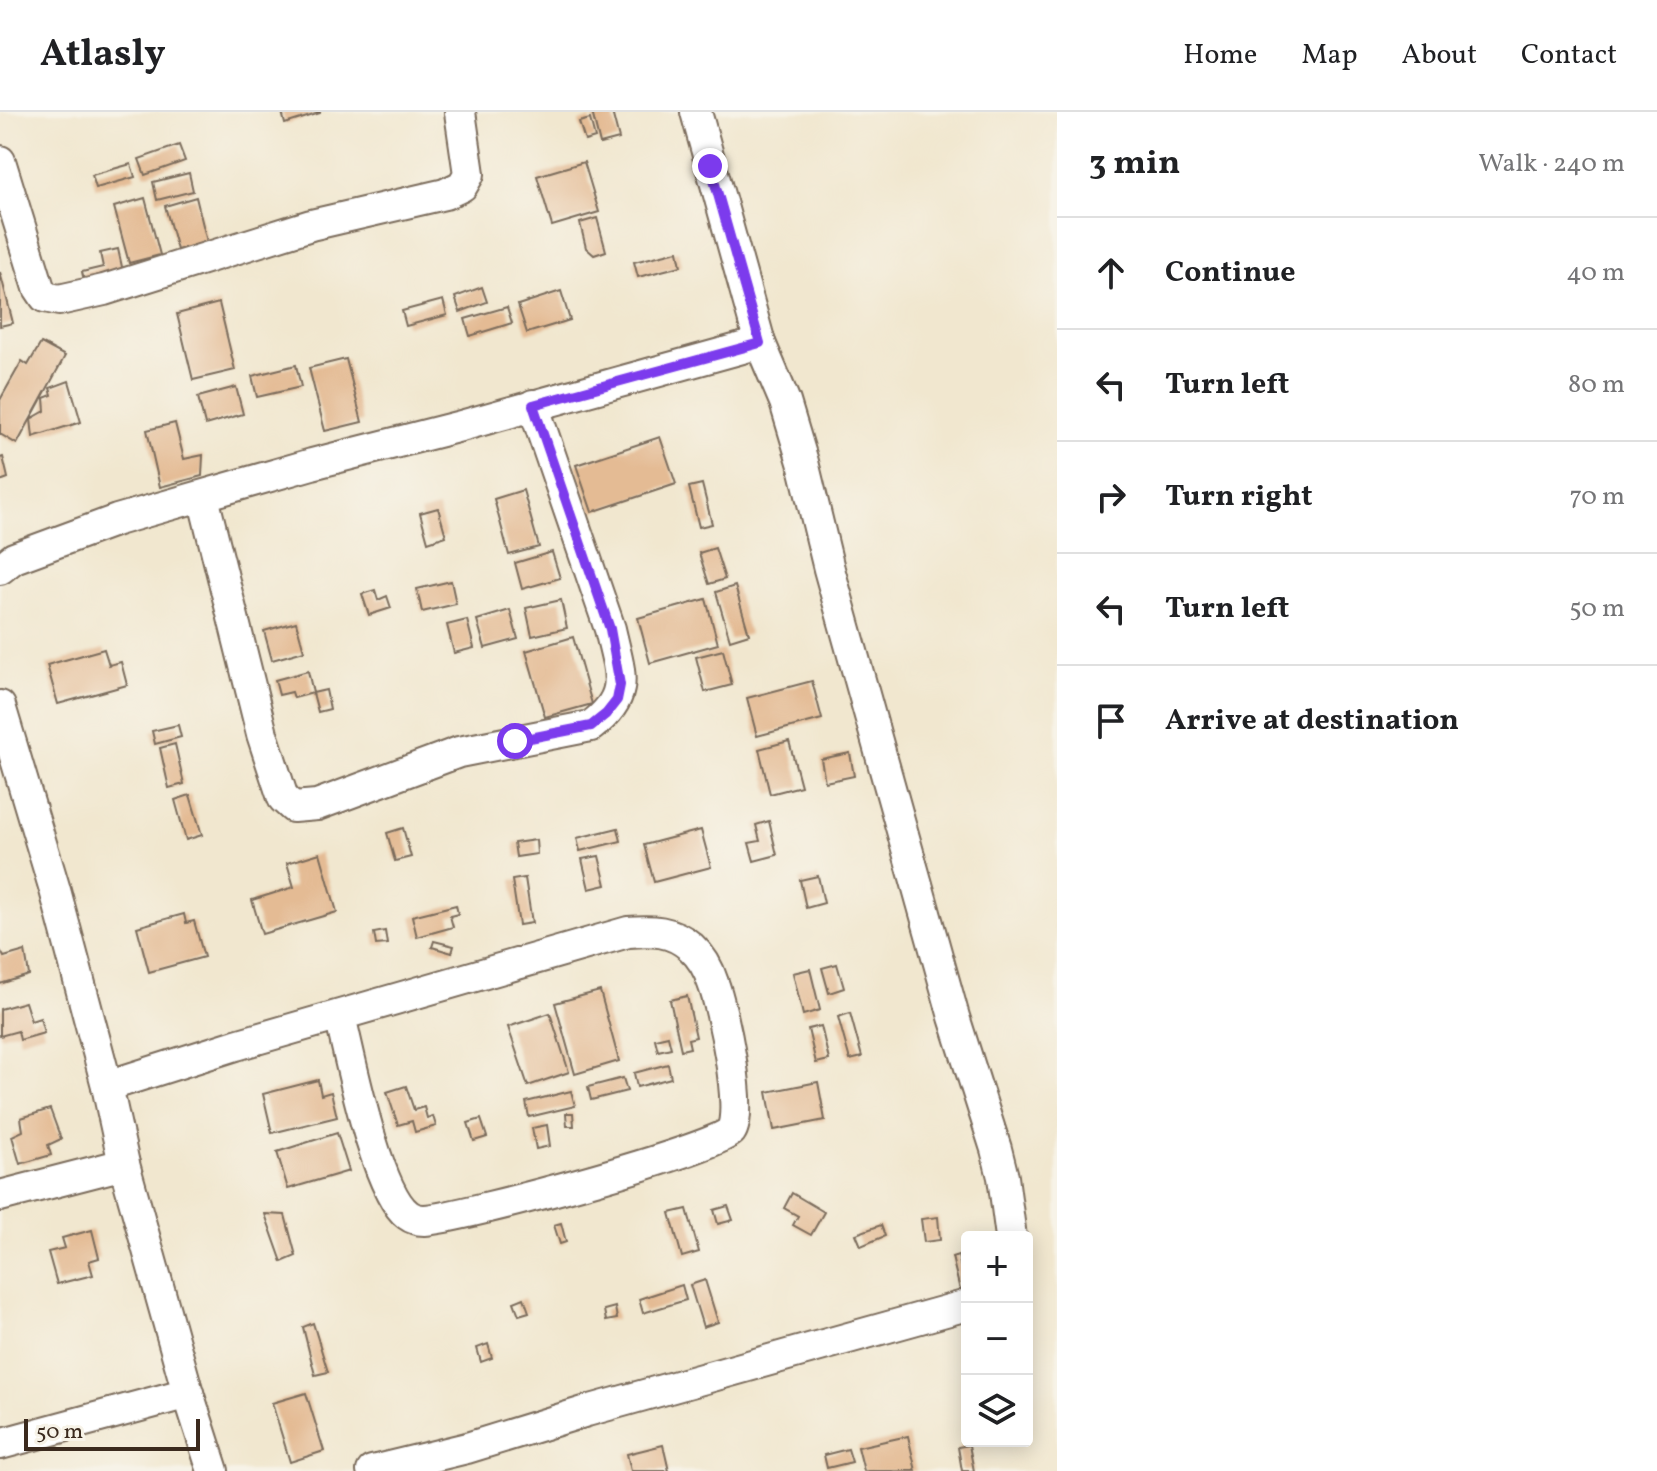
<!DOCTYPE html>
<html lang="en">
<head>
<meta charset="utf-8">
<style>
  :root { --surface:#fff; --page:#f2f2f2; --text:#202124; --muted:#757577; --line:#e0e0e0 }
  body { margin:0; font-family:Vollkorn,serif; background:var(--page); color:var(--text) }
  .controls { position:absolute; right:24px; bottom:24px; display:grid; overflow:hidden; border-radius:8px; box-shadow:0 4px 20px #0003 }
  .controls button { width:72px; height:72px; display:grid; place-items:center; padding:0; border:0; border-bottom:2px solid var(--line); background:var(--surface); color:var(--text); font:40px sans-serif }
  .scale { position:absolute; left:24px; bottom:20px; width:176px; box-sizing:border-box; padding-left:8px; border:4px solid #3b2a1e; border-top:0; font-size:22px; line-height:28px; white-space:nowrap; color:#3b2a1e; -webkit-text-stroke:6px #f7f3e8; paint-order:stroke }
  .stop { position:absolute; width:24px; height:24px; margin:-18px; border:6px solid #7c3aed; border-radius:50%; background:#fff }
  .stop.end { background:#7c3aed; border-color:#fff; box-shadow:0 2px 8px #0008 }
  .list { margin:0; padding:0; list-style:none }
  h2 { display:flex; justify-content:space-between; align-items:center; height:104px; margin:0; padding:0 32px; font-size:34px }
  h2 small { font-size:26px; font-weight:400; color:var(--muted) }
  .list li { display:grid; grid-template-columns:52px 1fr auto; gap:24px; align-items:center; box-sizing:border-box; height:112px; padding:0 32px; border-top:2px solid var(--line) }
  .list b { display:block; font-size:30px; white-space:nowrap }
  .list em { font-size:26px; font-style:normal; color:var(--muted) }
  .icon { flex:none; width:44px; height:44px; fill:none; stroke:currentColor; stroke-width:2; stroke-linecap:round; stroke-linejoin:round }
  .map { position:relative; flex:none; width:1057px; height:1359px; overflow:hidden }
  header { display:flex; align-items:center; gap:48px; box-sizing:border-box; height:112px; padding:0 40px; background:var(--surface); border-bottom:2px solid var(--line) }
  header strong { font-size:38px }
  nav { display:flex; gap:44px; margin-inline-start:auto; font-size:28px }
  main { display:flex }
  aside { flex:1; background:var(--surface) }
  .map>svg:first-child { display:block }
  .building { fill:#e4bb94 }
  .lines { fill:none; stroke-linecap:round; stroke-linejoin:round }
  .minor-casing { stroke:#7b6c5c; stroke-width:34 }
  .minor { stroke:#fff; stroke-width:30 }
  .route { stroke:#7c3aed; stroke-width:10 }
</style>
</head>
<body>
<header>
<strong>Atlasly</strong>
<nav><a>Home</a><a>Map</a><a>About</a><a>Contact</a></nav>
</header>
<main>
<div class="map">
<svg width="1057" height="1359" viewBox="0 0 1057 1359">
  <rect width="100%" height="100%" fill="#f7f3e8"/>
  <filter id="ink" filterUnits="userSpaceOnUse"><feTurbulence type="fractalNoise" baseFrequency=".0125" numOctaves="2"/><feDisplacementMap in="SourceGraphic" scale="16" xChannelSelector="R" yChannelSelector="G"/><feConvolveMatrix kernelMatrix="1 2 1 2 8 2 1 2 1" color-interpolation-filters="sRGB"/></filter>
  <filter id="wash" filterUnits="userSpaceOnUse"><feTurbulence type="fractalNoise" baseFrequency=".006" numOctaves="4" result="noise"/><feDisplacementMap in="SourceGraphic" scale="32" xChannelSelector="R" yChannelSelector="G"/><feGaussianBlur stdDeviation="1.8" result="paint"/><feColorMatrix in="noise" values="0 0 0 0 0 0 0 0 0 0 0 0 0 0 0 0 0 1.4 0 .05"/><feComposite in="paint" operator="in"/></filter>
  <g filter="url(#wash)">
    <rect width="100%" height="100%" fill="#f1e7cf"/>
    <g id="blocks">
      <!-- building -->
      <g class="building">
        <polygon points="282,0 320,0 320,1 285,12"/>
        <polygon points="592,0 612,0 619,27 600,32"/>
        <polygon points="590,7 595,26 585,29 579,10"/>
        <polygon points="179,33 185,49 145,63 139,47"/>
        <polygon points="584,50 599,100 552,114 537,64"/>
        <polygon points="131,52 135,65 96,76 92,63"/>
        <polygon points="189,61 193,79 157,88 153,70"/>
        <polygon points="196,85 207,130 177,138 165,94"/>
        <polygon points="145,86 160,143 129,151 114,95"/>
        <polygon points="597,106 606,139 594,143 586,136 580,111"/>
        <polygon points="118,137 124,164 85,173 82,160 103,155 100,141"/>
        <polygon points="678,139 681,154 638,165 634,150"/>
        <polygon points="0,160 13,211 0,214"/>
        <polygon points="482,175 487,190 460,200 455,185"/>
        <polygon points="561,179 570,208 527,221 518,193"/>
        <polygon points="443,188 447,203 406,214 402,199"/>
        <polygon points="219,191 235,258 193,268 177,202"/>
        <polygon points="507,195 512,211 470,224 465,207"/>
        <polygon points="41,231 65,244 17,332 0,322 0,288 22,249 28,253"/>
        <polygon points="346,247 362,310 325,319 309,256"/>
        <polygon points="296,253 301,275 257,285 252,264"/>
        <polygon points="69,269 81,310 33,325 31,307 45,299 44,286 52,283 50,276"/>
        <polygon points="236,275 243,302 205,313 198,285"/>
        <polygon points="175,311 184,347 203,343 202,364 160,375 147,318"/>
        <polygon points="660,325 676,372 592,400 576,353"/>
        <polygon points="3,345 8,366 0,369 0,346"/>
        <polygon points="702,372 712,412 699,415 689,375"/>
        <polygon points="523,378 539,435 509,443 494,387"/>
        <polygon points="438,396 446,424 428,430 420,401"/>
        <polygon points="715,436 725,467 709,472 699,441"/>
        <polygon points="552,440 560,466 522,477 515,451"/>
        <polygon points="451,469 456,492 422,500 417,477"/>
        <polygon points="735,474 749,522 730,528 716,480"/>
        <polygon points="375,478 378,488 387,484 391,496 369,503 362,482"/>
        <polygon points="706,487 718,532 650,551 638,506"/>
        <polygon points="561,488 567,516 532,524 526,496"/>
        <polygon points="510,498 518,527 485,536 477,508"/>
        <polygon points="467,508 474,536 454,541 447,513"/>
        <polygon points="296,510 304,539 272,548 264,519"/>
        <polygon points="573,525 592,592 545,605 526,539"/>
        <polygon points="104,537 109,553 121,550 127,573 58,592 47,553"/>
        <polygon points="723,538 732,573 705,580 696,545"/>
        <polygon points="308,559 313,581 326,578 330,597 318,600 313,581 294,586 292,580 279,583 275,568"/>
        <polygon points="812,569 822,607 757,624 747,586"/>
        <polygon points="178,613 181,625 155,632 152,619"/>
        <polygon points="789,629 801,674 770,682 759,637"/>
        <polygon points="175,632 184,672 169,676 160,636"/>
        <polygon points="850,641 854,664 825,670 821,647"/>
        <polygon points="190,683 202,723 186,728 175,688"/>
        <polygon points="769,709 777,743 754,749 749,731 760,729 756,713"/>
        <polygon points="403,716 411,745 395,749 387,721"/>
        <polygon points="618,716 621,729 580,739 577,726"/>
        <polygon points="701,718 711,755 654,770 644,733"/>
        <polygon points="536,728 537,742 516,745 514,731"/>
        <polygon points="320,741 337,800 262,822 252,788 294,775 287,751"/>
        <polygon points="599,744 606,773 589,777 582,747"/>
        <polygon points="818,764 824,791 806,796 800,768"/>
        <polygon points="525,766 532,811 519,813 512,768"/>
        <polygon points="456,793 458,802 450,804 453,815 417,825 412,804"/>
        <polygon points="184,802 186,811 194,809 204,845 149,860 137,815"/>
        <polygon points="385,819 387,832 376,833 374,821"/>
        <polygon points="434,829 454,834 452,841 432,835"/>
        <polygon points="0,838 4,845 25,839 29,863 0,872"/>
        <polygon points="837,852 844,876 829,881 822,856"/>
        <polygon points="810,857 820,898 803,903 793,861"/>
        <polygon points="600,879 619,949 575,962 555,891"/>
        <polygon points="687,884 696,925 688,927 690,936 681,938 670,888"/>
        <polygon points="25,890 31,909 40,906 44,921 20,928 18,919 0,924 0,897"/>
        <polygon points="550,901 569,960 528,974 508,915"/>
        <polygon points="850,901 862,945 850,948 838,905"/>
        <polygon points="821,914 829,948 816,951 808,917"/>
        <polygon points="668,924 671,936 658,939 655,927"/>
        <polygon points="668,952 671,966 637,975 634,961"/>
        <polygon points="623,966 627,979 591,988 588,975"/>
        <polygon points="318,968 321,983 331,980 337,1005 272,1021 263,982"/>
        <polygon points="818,970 825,1008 774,1018 767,980"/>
        <polygon points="406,974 414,998 424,995 427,1006 433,1004 436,1014 415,1020 412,1009 398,1013 387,980"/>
        <polygon points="571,979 575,994 529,1005 526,990"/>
        <polygon points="50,997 61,1027 48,1033 51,1043 20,1052 12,1024 23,1019 21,1006"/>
        <polygon points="566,1001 573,1001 574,1014 567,1014"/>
        <polygon points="481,1007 487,1025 474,1029 468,1011"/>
        <polygon points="547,1013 550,1034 536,1037 532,1016"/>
        <polygon points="337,1021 349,1059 288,1077 277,1040"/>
        <polygon points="792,1081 824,1100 811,1123 793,1113 798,1104 784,1096"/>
        <polygon points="728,1094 733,1108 718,1112 714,1098"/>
        <polygon points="687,1097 699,1140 682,1145 670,1101"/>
        <polygon points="265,1102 285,1103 296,1144 282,1150"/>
        <polygon points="938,1105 940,1128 924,1130 921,1107"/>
        <polygon points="561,1111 566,1130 560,1132 554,1113"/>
        <polygon points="881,1113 885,1124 861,1134 856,1122"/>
        <polygon points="92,1118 99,1146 89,1149 93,1163 57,1172 48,1140 65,1136 62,1126"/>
        <polygon points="958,1143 966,1177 960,1178 952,1145"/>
        <polygon points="705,1168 718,1210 703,1215 690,1173"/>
        <polygon points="682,1173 686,1188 643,1201 639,1187"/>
        <polygon points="524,1186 529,1200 519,1203 514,1190"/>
        <polygon points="615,1195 617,1207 606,1209 604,1198"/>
        <polygon points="313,1211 328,1260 315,1263 303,1215"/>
        <polygon points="488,1232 492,1246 481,1250 477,1236"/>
        <polygon points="306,1281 324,1339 290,1350 272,1291"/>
        <polygon points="908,1324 916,1359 864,1359 858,1335"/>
        <polygon points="663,1333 669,1359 631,1359 627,1342"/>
        <polygon points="969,1333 974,1359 962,1359 958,1335"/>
        <polygon points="848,1337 852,1350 827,1356 824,1343"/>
      </g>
    </g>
  </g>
  <g filter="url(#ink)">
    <use href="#blocks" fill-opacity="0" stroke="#7b6c5c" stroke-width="2"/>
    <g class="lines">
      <!-- minor casing -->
      <g class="minor-casing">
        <g id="minor">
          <polyline points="696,0 760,231 785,290 803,350 829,457 954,905 996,1037 1003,1065 1011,1125"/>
          <polyline points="0,49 39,176 45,185 59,188 104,178 311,113 445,82 462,74 469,62 460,0"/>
          <path d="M203,385L262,622L283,686L293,695L317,693L459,640L591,614C632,583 620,562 610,517L533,293"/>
          <polyline points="0,457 14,446 117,408 312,352 461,314 760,231"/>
          <polyline points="0,594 55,778 107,974 124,1052 188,1281 213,1359"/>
          <path d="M107,974L236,933L628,820C652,818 672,818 691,835C701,844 709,858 713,871C722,894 745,1000 731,1019C717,1037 458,1107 424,1108C419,1108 412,1106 408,1103C376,1080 350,945 340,904"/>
          <polyline points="0,1084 124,1052"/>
          <polyline points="0,1332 188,1281"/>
          <polyline points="372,1359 467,1336 587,1299 967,1193"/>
        </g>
      </g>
      <!-- minor -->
      <use href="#minor" class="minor"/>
    </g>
  </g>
  <g class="lines" filter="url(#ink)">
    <!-- route -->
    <polyline class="route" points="515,629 591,614 606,602 617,588 620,573 610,517 533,293 760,231 710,54"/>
  </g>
</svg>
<div class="controls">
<button>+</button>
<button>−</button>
<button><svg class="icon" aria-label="layers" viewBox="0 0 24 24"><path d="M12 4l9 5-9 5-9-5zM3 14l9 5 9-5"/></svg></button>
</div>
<div class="scale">50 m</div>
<div class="stop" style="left:515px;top:629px"></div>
<div class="stop end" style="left:710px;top:54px"></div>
</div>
<aside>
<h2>3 min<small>Walk · 240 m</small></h2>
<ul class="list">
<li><svg class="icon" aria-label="ahead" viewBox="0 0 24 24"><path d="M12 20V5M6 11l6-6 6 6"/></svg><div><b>Continue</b></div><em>40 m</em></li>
<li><svg class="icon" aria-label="left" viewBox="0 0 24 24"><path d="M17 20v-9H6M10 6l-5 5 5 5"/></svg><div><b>Turn left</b></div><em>80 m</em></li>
<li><svg class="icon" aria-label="right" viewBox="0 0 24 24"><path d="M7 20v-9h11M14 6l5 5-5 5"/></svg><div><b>Turn right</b></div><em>70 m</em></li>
<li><svg class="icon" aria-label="left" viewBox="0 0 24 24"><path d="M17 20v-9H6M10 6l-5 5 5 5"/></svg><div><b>Turn left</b></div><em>50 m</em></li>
<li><svg class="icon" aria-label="arrive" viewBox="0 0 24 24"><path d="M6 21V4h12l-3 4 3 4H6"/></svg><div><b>Arrive at destination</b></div></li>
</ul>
</aside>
</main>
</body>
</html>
